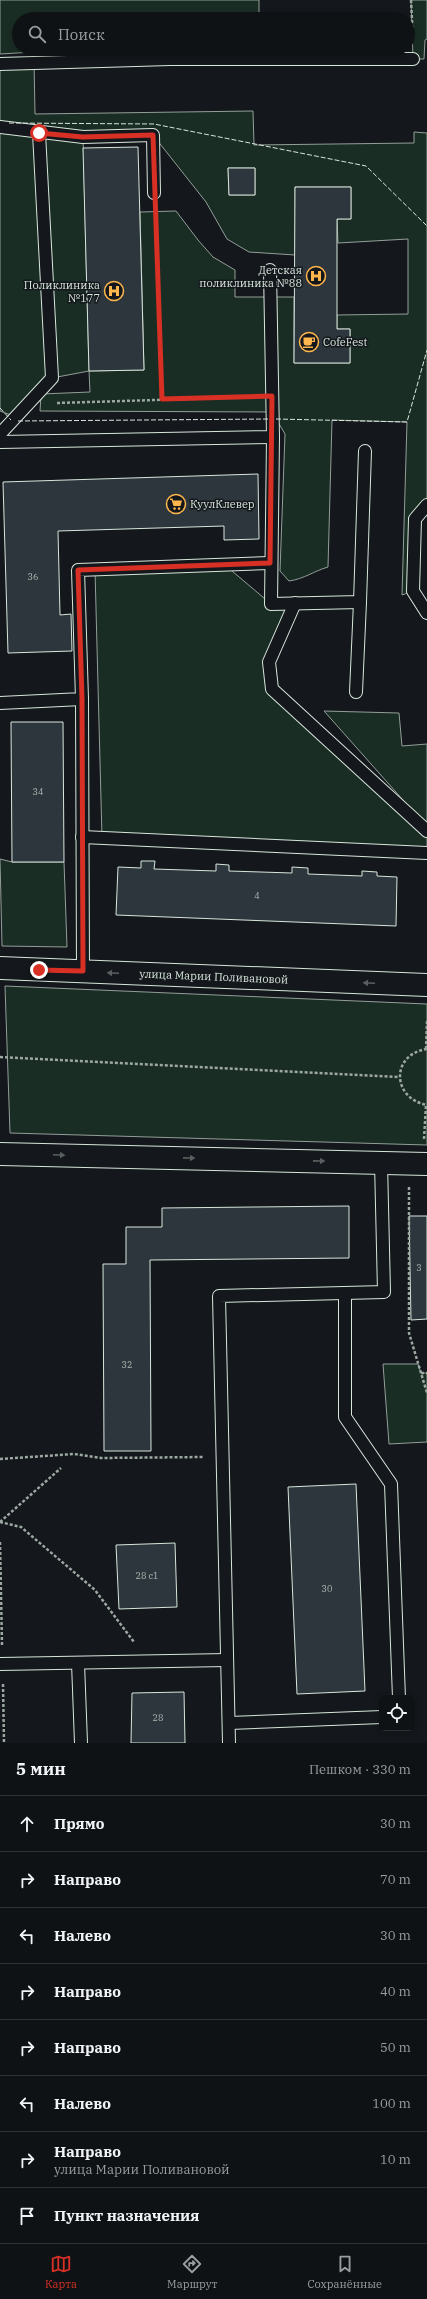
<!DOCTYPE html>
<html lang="ru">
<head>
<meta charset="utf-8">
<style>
  :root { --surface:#0f1215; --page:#1d2022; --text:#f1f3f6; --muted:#9b9ea0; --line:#2f3234; --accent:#d93025 }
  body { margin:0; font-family:"IBM Plex Serif",serif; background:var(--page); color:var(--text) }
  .controls { position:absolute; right:12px; bottom:12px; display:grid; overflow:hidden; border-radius:6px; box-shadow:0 2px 6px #0003 }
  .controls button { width:36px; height:36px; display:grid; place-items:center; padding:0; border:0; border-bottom:1px solid var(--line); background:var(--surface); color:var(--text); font:20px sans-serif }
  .stop { position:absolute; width:12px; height:12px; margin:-9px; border:3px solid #d93025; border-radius:50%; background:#fff }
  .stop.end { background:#d93025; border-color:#fff; box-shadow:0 1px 4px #0008 }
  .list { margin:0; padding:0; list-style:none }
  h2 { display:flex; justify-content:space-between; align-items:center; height:52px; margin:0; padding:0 16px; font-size:17px }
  h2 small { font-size:13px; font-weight:400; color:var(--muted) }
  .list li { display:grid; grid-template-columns:26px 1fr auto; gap:12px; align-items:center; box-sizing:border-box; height:56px; padding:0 16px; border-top:1px solid var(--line) }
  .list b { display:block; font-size:15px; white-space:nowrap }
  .list p { margin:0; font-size:13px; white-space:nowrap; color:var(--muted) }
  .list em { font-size:13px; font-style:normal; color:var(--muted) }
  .icon { flex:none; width:22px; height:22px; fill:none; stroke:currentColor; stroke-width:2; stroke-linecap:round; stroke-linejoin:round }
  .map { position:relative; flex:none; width:427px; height:1743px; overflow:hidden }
  .search { position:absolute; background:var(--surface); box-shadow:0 2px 6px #0003; left:12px; right:12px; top:12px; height:44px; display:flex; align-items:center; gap:10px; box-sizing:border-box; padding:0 14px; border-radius:22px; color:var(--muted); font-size:15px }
  .sheet { height:500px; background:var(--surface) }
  nav { display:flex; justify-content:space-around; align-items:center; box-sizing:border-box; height:56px; border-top:1px solid var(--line); background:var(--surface); font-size:11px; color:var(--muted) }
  nav a { display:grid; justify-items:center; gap:2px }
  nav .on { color:var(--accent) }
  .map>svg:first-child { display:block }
  .green { fill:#1a2d24; stroke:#939e99; fill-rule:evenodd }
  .building { fill:#2c363c; stroke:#d8e6dc }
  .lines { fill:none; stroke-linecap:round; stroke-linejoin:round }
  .service-casing { stroke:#d8e6dc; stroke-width:14 }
  .minor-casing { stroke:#d8e6dc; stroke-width:24 }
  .path { stroke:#9da8a2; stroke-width:2.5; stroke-dasharray:3 2; stroke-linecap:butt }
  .service { stroke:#14181c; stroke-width:12 }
  .minor { stroke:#14181c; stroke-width:22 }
  .fence { stroke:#d8e6dc; stroke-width:1; stroke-dasharray:5 2; stroke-linecap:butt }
  .oneway { fill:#59605f }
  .route { stroke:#d93025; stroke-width:5 }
  .labels { text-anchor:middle; stroke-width:3; stroke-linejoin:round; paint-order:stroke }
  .number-label { font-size:9px; fill:#adbab4 }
  .poi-label { font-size:11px; fill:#d8e6dc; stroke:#14181c; text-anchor:end }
  .street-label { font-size:11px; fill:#d8e6dc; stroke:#14181c }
</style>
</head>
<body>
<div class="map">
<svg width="427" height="1743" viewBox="0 0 427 1743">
  <rect width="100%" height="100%" fill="#14181c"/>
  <!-- green -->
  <g class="green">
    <polygon points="0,0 259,0 259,19 19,19 19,49 34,49 34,52 0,54"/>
    <polygon points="411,0 427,0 427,39 425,40 424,59 413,59"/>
    <path d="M34,62L35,114L253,111L254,145L414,143V132L427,133V505L415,519L413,591L402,595L407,422L332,420L328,567C314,571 304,579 289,581L280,571L285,434L272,412L40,411L41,395L16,417L0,411V127L83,137L89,371L144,370L140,212L176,211L198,240L213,257L235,270V297H294V363H350V329H337V315L408,314V239L338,243L337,219H351V187H295V255L249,252L227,239L206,202L153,135L0,126V64ZM228,168H255V195H229ZM89,371L90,392L41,394L52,378Z"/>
    <polygon points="225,565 271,604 295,603 269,662 272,689 427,831 427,853 102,838 95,570"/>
    <polygon points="324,711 399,713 402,746 427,744 427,827"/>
    <polygon points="0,859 12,862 64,862 67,947 2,946"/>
    <polygon points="5,986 427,1004 427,1145 10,1133"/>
    <polygon points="383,1364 418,1364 421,1373 427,1373 427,1442 389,1444"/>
  </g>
  <!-- building -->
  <g class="building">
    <polygon points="138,147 144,370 89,371 83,148"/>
    <polygon points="228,168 255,168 255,195 229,195"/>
    <polygon points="295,187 351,187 351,219 337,219 337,329 350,329 350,363 294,363"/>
    <polygon points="258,474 259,539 224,540 224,526 58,531 60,615 71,614 72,651 8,653 3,482"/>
    <polygon points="11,722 63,722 64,862 12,862"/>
    <polygon points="141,861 155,861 154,869 216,871 216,864 229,865 229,871 292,873 292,867 308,868 308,874 362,876 362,871 377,872 377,876 397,877 396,926 116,915 118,867 141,868"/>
    <polygon points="349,1206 349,1258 150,1260 151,1451 104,1451 103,1264 126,1264 126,1227 162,1227 162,1208"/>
    <polygon points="409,1216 427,1216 427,1319 411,1320"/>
    <polygon points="356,1484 365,1691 297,1694 288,1487"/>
    <polygon points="175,1543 177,1607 119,1609 116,1545"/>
    <polygon points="184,1692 185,1743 131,1743 132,1693"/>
  </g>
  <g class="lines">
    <!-- service casing -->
    <g class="service-casing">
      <g id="service">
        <polyline points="0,64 170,59 413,59"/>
        <polyline points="0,127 83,137 153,135 154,193"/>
        <polyline points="0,434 52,378 39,133"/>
        <polyline points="273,437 271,604 360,602 365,451"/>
        <polyline points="0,442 273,437 270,270"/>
        <polyline points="427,505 415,519 413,591 427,613"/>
        <polyline points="295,603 269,662 272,689 427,831"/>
        <polyline points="356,692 360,602"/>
        <polyline points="82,699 83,971"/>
        <polyline points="0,703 82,699 78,570 270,563"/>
        <polyline points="82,837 427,853"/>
        <polyline points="345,1293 345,1417 391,1484 399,1698"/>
        <polyline points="78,1663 81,1743"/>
        <polyline points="0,1664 227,1660"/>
        <polyline points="229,1723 382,1717"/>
        <polyline points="229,1743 219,1296 384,1292 381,1162"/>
      </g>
    </g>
    <!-- minor casing -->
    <g class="minor-casing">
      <g id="minor">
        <path id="s1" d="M0,968L427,985"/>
        <polyline points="0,1154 427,1164"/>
      </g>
    </g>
    <!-- path -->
    <g class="path">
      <polyline points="411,0 413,39"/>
      <polyline points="155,212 162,399"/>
      <polyline points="57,403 254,397"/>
      <polyline points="426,1049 427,1021"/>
      <path d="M427,1049C391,1054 391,1098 427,1105"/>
      <polyline points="0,1057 399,1077"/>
      <polyline points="424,1139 426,1105"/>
      <polyline points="409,1187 409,1333 427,1393"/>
      <polyline points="421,1373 427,1373"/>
      <polyline points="0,1459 74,1454 101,1458 204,1457"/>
      <polyline points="0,1522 21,1527 95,1590 134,1642"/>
      <polyline points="0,1522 61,1468"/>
      <polyline points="0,1542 2,1645"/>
      <polyline points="3,1684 4,1743"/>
    </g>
    <!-- service -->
    <use href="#service" class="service"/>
    <!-- minor -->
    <use href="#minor" class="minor"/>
    <!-- fence -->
    <g class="fence">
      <polyline points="9,123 154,124 366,166 427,226"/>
      <polyline points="0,408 11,420"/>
      <polyline points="276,419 407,422 427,350"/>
      <polyline points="18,421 270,419"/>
    </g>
  </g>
  <!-- one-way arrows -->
  <defs><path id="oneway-solid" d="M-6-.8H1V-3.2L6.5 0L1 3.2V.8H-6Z"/></defs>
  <g class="oneway">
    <use href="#oneway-solid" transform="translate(113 973) rotate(-178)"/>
    <use href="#oneway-solid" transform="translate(369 983) rotate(-178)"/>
    <use href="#oneway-solid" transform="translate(59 1155) rotate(2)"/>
    <use href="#oneway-solid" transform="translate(189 1158) rotate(1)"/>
    <use href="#oneway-solid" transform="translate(319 1161) rotate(1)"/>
  </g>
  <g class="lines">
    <!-- route -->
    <polyline class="route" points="39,970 83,971 82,699 78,570 270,563 272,396 162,399 153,135 83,137 39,133"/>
  </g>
  <!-- icons -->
  <defs>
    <g id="hospital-ring" transform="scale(1)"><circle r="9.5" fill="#14181c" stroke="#ffb74d" stroke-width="1.5"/><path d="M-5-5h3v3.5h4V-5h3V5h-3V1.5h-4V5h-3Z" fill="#ffb74d"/></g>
    <g id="cafe-ring" transform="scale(1)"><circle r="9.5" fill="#14181c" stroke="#ffb74d" stroke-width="1.5"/><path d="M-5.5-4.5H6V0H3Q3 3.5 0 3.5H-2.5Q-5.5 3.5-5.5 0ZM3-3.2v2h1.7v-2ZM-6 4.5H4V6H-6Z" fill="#ffb74d"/></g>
    <g id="supermarket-ring" transform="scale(1)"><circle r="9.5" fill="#14181c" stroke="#ffb74d" stroke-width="1.5"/><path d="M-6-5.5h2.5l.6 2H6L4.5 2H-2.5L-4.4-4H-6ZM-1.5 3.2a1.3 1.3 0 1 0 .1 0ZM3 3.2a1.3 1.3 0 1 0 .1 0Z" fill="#ffb74d"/></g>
  </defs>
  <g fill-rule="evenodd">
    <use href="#hospital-ring" x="316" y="276"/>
    <use href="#hospital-ring" x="114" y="291"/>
    <use href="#cafe-ring" x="309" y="342"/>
    <use href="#supermarket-ring" x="176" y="504"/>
  </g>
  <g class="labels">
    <!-- number labels -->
    <g class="number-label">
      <text x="33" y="580">36</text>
      <text x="38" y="795">34</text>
      <text x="257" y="899">4</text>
      <text x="419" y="1271">3</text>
      <text x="127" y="1368">32</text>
      <text x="147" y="1579">28 с1</text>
      <text x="327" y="1592">30</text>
      <text x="158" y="1721">28</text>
    </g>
    <!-- poi labels -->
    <g class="poi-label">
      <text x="302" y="274">Детская<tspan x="302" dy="13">поликлиника №88</tspan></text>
      <text x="100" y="289">Поликлиника<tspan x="100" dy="13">№177</tspan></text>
      <text x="323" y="346" text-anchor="start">CofeFest</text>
      <text x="190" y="508" text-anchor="start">КуулКлевер</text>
    </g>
    <!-- street labels -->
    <g class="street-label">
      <text dy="4" stroke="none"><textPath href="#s1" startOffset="214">улица Марии Поливановой</textPath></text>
    </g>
  </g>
</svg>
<div class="controls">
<button><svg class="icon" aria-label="locate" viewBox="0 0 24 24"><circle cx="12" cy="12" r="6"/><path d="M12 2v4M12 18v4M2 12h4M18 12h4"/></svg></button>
</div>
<div class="stop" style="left:39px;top:133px"></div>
<div class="stop end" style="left:39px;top:970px"></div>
<div class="search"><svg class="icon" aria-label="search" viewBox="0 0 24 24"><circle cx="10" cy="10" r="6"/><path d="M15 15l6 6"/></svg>Поиск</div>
</div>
<section class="sheet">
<h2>5 мин<small>Пешком · 330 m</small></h2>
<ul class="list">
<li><svg class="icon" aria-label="ahead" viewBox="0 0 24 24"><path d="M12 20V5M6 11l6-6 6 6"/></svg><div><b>Прямо</b></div><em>30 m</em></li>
<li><svg class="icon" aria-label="right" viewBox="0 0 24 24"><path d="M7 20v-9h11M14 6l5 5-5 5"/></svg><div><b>Направо</b></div><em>70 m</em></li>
<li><svg class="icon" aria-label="left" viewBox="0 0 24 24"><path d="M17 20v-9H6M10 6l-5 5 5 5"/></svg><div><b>Налево</b></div><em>30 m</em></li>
<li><svg class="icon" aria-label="right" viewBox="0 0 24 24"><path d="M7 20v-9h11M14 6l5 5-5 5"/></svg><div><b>Направо</b></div><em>40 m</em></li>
<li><svg class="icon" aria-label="right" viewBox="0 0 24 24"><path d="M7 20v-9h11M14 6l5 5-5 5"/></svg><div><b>Направо</b></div><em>50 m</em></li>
<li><svg class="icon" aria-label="left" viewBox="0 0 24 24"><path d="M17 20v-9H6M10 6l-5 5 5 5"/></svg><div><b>Налево</b></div><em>100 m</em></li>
<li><svg class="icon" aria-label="right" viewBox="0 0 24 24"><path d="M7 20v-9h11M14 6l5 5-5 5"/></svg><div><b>Направо</b><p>улица Марии Поливановой</p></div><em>10 m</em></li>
<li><svg class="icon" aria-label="arrive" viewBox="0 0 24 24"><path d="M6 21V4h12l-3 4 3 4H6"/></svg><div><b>Пункт назначения</b></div></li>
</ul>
</section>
<nav>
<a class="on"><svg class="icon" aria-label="map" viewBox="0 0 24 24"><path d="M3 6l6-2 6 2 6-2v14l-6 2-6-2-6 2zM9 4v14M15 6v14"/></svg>Карта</a>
<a><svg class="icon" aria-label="directions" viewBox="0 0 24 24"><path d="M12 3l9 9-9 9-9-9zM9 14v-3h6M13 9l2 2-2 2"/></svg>Маршрут</a>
<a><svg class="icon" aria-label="saved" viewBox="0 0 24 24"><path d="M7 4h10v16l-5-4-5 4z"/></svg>Сохранённые</a>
</nav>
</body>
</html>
